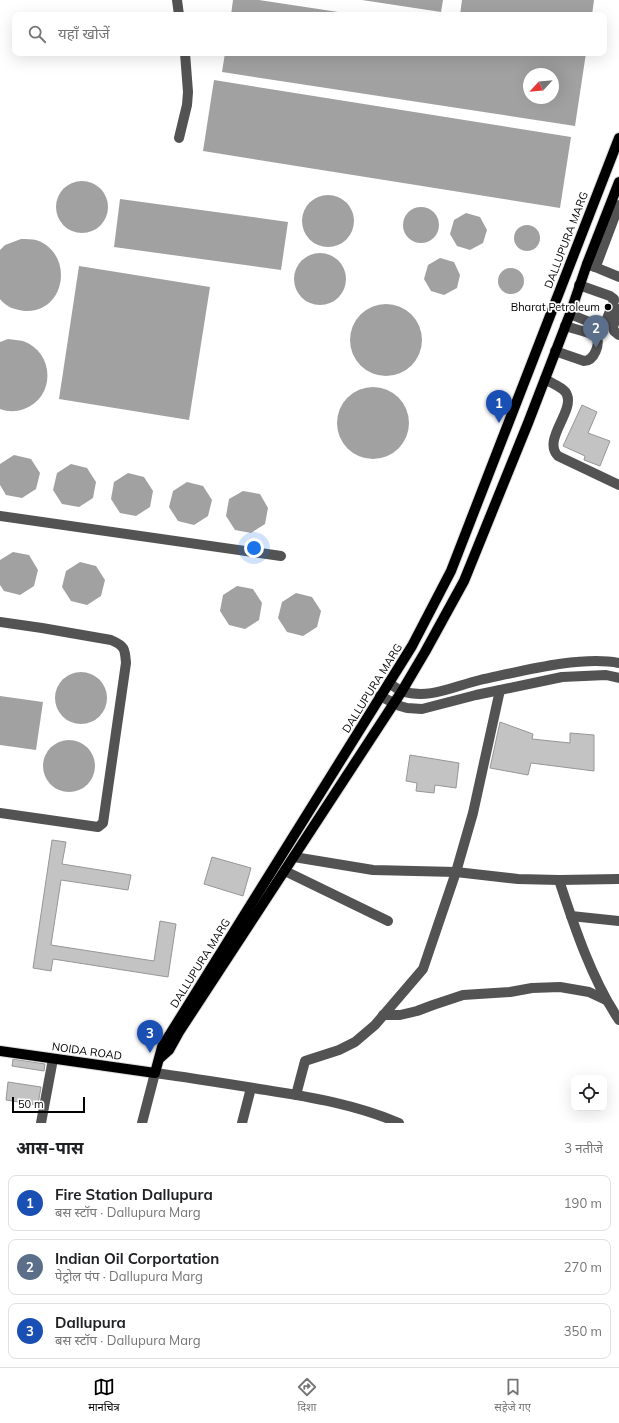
<!DOCTYPE html>
<html lang="hi">
<head>
<meta charset="utf-8">
<style>
  :root { --surface:#fff; --page:#f2f2f2; --text:#202124; --muted:#757577; --line:#e0e0e0; --accent:#000 }
  body { margin:0; font-family:Mulish,"Noto Sans Devanagari",sans-serif; background:var(--page); color:var(--text) }
  .controls { position:absolute; right:12px; bottom:12px; display:grid; overflow:hidden; border-radius:8px; box-shadow:0 4px 16px #0002 }
  .controls button { width:36px; height:36px; display:grid; place-items:center; padding:0; border:0; border-bottom:1px solid var(--line); background:var(--surface); color:var(--text); font:20px sans-serif }
  .compass { position:absolute; left:523px; top:68px; width:36px; height:36px; border-radius:50%; background:var(--surface); box-shadow:0 4px 16px #0002; rotate:244deg }
  .scale { position:absolute; left:12px; bottom:10px; width:73px; box-sizing:border-box; padding-left:4px; border:2px solid #000; border-top:0; font-size:11px; line-height:14px; white-space:nowrap; color:#000; -webkit-text-stroke:3px #fff; paint-order:stroke }
  .you { position:absolute; left:254px; top:548px; width:14px; height:14px; margin:-10px; border:3px solid #fff; border-radius:50%; background:#1a73e8; box-shadow:0 0 0 6px #1a73e833 }
  .badge { display:grid; place-items:center; width:26px; height:26px; border-radius:50%; background:var(--accent); color:#fff; font-size:13px; font-weight:700 }
  .pin { position:absolute; translate:-50% -33px; filter:drop-shadow(0 1px 2px #0008) }
  .pin::after { content:''; position:absolute; top:21px; width:14px; height:12px; background:inherit; clip-path:polygon(0 0,100% 0,50% 100%) }
  .list { margin:0; padding:0; list-style:none }
  h2 { display:flex; justify-content:space-between; align-items:center; height:52px; margin:0; padding:0 16px; font-size:17px }
  h2 small { font-size:13px; font-weight:400; color:var(--muted) }
  .list li { display:grid; grid-template-columns:26px 1fr auto; gap:12px; align-items:center; box-sizing:border-box; height:56px; margin:0 8px 8px; padding:0 8px; border:1px solid var(--line); border-radius:8px }
  .list b { display:block; font-size:15px; white-space:nowrap }
  .list p { margin:0; font-size:13px; white-space:nowrap; color:var(--muted) }
  .list em { font-size:13px; font-style:normal; color:var(--muted) }
  .icon { flex:none; width:22px; height:22px; fill:none; stroke:currentColor; stroke-width:2; stroke-linecap:round; stroke-linejoin:round }
  .map { position:relative; flex:none; width:619px; height:1123px; overflow:hidden }
  .search { position:absolute; background:var(--surface); box-shadow:0 4px 16px #0002; left:12px; right:12px; top:12px; height:44px; display:flex; align-items:center; gap:10px; box-sizing:border-box; padding:0 14px; border-radius:8px; color:var(--muted); font-size:15px }
  .sheet { height:244px; background:var(--surface) }
  nav { display:flex; justify-content:space-around; align-items:center; box-sizing:border-box; height:56px; border-top:1px solid var(--line); background:var(--surface); font-size:11px; color:var(--muted) }
  nav a { display:grid; justify-items:center; gap:2px }
  nav .on { color:var(--accent) }
  .map>svg:first-child { display:block }
  .water { fill:#a1a1a1; fill-rule:evenodd }
  .building { fill:#c3c3c3; stroke:#979797 }
  .lines { fill:none; stroke-linecap:round; stroke-linejoin:round }
  .major-casing { stroke:#dbdbdb; stroke-width:12 }
  .minor { stroke:#535353; stroke-width:10 }
  .major { stroke:#000; stroke-width:10 }
  .poi-dot { fill:#000; stroke:#fff; stroke-width:1.5 }
  .labels { text-anchor:middle; stroke-width:3.5; stroke-linejoin:round; paint-order:stroke }
  .street-label { font-size:11px; fill:#000; stroke:#fff }
  .poi-label { font-size:11px; fill:#000; stroke:#fff; text-anchor:end }
</style>
</head>
<body>
<div class="map">
<svg width="619" height="1123" viewBox="0 0 619 1123">
  <rect width="100%" height="100%" fill="#fff"/>
  <!-- water -->
  <g class="water">
    <polygon points="233,0 259,0 358,15 231,15"/>
    <polygon points="362,0 443,0 441,12"/>
    <polygon points="462,0 594,0 592,15 460,15"/>
    <path d="M225,53H586L575,126L222,72ZM529,74H553V98H529Z"/>
    <polygon points="214,80 571,137 560,208 203,151"/>
    <circle cx="82" cy="207" r="26"/>
    <circle cx="328" cy="221" r="26"/>
    <polygon points="120,199 288,222 281,270 114,247"/>
    <circle cx="421" cy="225" r="18"/>
    <polygon points="466,213 480,217 487,230 483,243 470,250 457,246 450,234 454,220"/>
    <circle cx="527" cy="238" r="13"/>
    <path d="M21,239C26,239 32,239 36,240C75,253 66,313 25,311C15,310 6,307 0,299V250L5,245Z"/>
    <circle cx="320" cy="279" r="26"/>
    <polygon points="440,258 454,262 460,275 457,288 444,295 431,291 424,279 428,265"/>
    <polygon points="79,266 210,287 189,420 59,399"/>
    <circle cx="511" cy="281" r="13"/>
    <circle cx="386" cy="340" r="36"/>
    <path d="M8,339C13,340 19,340 23,341C55,352 56,398 24,409C16,412 8,412 0,409V342Z"/>
    <circle cx="373" cy="423" r="36"/>
    <polygon points="14,455 31,459 40,473 36,489 22,498 6,495 0,485 0,464"/>
    <polygon points="71,464 87,468 96,482 93,498 79,507 62,504 53,490 57,473"/>
    <polygon points="128,473 144,477 153,491 150,507 136,516 120,513 111,499 114,482"/>
    <polygon points="187,482 203,486 212,500 208,516 194,525 178,521 169,507 173,491"/>
    <polygon points="243,491 260,494 268,508 265,524 251,533 235,530 226,516 229,499"/>
    <polygon points="13,552 29,555 38,570 34,586 20,595 4,591 0,585 0,560"/>
    <polygon points="80,562 96,566 105,580 101,596 87,605 71,601 62,587 66,571"/>
    <polygon points="237,586 253,589 262,603 259,620 245,629 229,625 220,611 223,595"/>
    <polygon points="296,593 312,597 321,611 317,627 303,636 287,632 278,618 282,602"/>
    <circle cx="81" cy="698" r="26"/>
    <polygon points="0,696 43,702 36,750 0,745"/>
    <circle cx="69" cy="766" r="26"/>
  </g>
  <!-- building -->
  <g class="building">
    <polygon points="582,405 597,412 588,433 610,441 600,466 584,460 585,456 563,446"/>
    <polygon points="500,722 533,734 532,739 570,743 570,733 594,735 594,771 531,763 528,775 490,768"/>
    <polygon points="410,755 459,763 456,788 435,785 434,793 416,791 417,783 406,781"/>
    <polygon points="52,840 66,842 62,864 131,875 128,890 61,880 51,945 154,961 160,921 176,924 168,977 53,959 51,971 33,968"/>
    <polygon points="212,857 251,868 243,896 204,884"/>
    <polygon points="13,1059 45,1064 44,1071 12,1066"/>
    <polygon points="8,1082 41,1087 38,1105 6,1100"/>
  </g>
  <g class="lines">
    <!-- major casing -->
    <g class="major-casing">
      <g id="major">
        <polyline points="0,1051 155,1073 162,1047 412,646 451,571 619,138"/>
        <polyline points="160,1058 169,1050 179,1032 402,691 425,652 464,581 528,423 570,314 587,264 619,182"/>
      </g>
    </g>
    <!-- minor -->
    <g class="minor">
      <polyline points="177,0 179,15"/>
      <polyline points="179,138 187,105 188,92 185,53"/>
      <polyline points="587,264 595,267 596,266 619,205"/>
      <polyline points="595,267 619,277"/>
      <polyline points="619,309 613,327 614,331 619,335"/>
      <polyline points="570,314 599,326 604,326 614,301 614,299 610,296 579,285"/>
      <path d="M555,351L584,361C594,361 601,344 596,335L565,326"/>
      <path d="M545,379C551,383 565,388 567,395C574,412 542,440 558,456L619,485"/>
      <polyline points="0,516 281,556"/>
      <path d="M0,622L42,628L111,640C125,646 125,649 126,663L103,823L98,827L0,813"/>
      <path d="M389,683C393,686 397,689 402,691C429,700 454,686 480,680C518,672 581,655 619,663"/>
      <polyline points="380,696 400,706 407,708 422,709 476,695 562,677 606,675 619,678"/>
      <path d="M294,857L373,870L456,872L518,879L559,880C574,926 592,980 619,1020"/>
      <polyline points="285,871 388,921"/>
      <polyline points="559,880 619,879"/>
      <polyline points="571,916 619,921"/>
      <polyline points="383,1015 400,1015 417,1011 433,1005 463,995 510,992 532,988 560,987 589,992 606,1000"/>
      <polyline points="296,1095 305,1061 339,1050 355,1042 375,1025 423,969 456,872 473,813 500,690"/>
      <polyline points="41,1123 53,1059"/>
      <path d="M142,1123L155,1073C192,1078 229,1084 266,1090C311,1097 357,1105 399,1123"/>
      <polyline points="242,1123 251,1088"/>
    </g>
    <!-- major -->
    <use href="#major" class="major"/>
  </g>
  <!-- markers -->
  <circle class="poi-dot" cx="608" cy="307" r="4"/>
  <g class="labels">
    <!-- street labels -->
    <g class="street-label">
      <text transform="translate(566 240) rotate(-69)" y="4">DALLUPURA MARG</text>
      <text transform="translate(372 688) rotate(-58)" y="4">DALLUPURA MARG</text>
      <text transform="translate(200 963) rotate(-58)" y="4">DALLUPURA MARG</text>
      <text transform="translate(87 1051) rotate(8)" y="4">NOIDA ROAD</text>
    </g>
    <!-- poi labels -->
    <g class="poi-label">
      <text x="600" y="311">Bharat Petroleum</text>
    </g>
  </g>
</svg>
<div class="controls">
<button><svg class="icon" aria-label="locate" viewBox="0 0 24 24"><circle cx="12" cy="12" r="6"/><path d="M12 2v4M12 18v4M2 12h4M18 12h4"/></svg></button>
</div>
<svg class="compass" viewBox="-18 -18 36 36"><path d="M0-13l5 13h-10z" fill="#e53935"/><path d="M0 13l5-13h-10z" fill="#757577"/></svg>
<div class="scale">50 m</div>
<div class="you"></div>
<div class="pin badge" style="left:499px;top:423px;background:#1a4fb4">1</div>
<div class="pin badge" style="left:596px;top:348px;background:#5c6f8a">2</div>
<div class="pin badge" style="left:150px;top:1053px;background:#1a4fb4">3</div>
<div class="search"><svg class="icon" aria-label="search" viewBox="0 0 24 24"><circle cx="10" cy="10" r="6"/><path d="M15 15l6 6"/></svg>यहाँ खोजें</div>
</div>
<section class="sheet">
<h2>आस-पास<small>3 नतीजे</small></h2>
<ul class="list">
<li><span class="badge" style="background:#1a4fb4">1</span><div><b>Fire Station Dallupura</b><p>बस स्टॉप · Dallupura Marg</p></div><em>190 m</em></li>
<li><span class="badge" style="background:#5c6f8a">2</span><div><b>Indian Oil Corportation</b><p>पेट्रोल पंप · Dallupura Marg</p></div><em>270 m</em></li>
<li><span class="badge" style="background:#1a4fb4">3</span><div><b>Dallupura</b><p>बस स्टॉप · Dallupura Marg</p></div><em>350 m</em></li>
</ul>
</section>
<nav>
<a class="on"><svg class="icon" aria-label="map" viewBox="0 0 24 24"><path d="M3 6l6-2 6 2 6-2v14l-6 2-6-2-6 2zM9 4v14M15 6v14"/></svg>मानचित्र</a>
<a><svg class="icon" aria-label="directions" viewBox="0 0 24 24"><path d="M12 3l9 9-9 9-9-9zM9 14v-3h6M13 9l2 2-2 2"/></svg>दिशा</a>
<a><svg class="icon" aria-label="saved" viewBox="0 0 24 24"><path d="M7 4h10v16l-5-4-5 4z"/></svg>सहेजे गए</a>
</nav>
</body>
</html>
